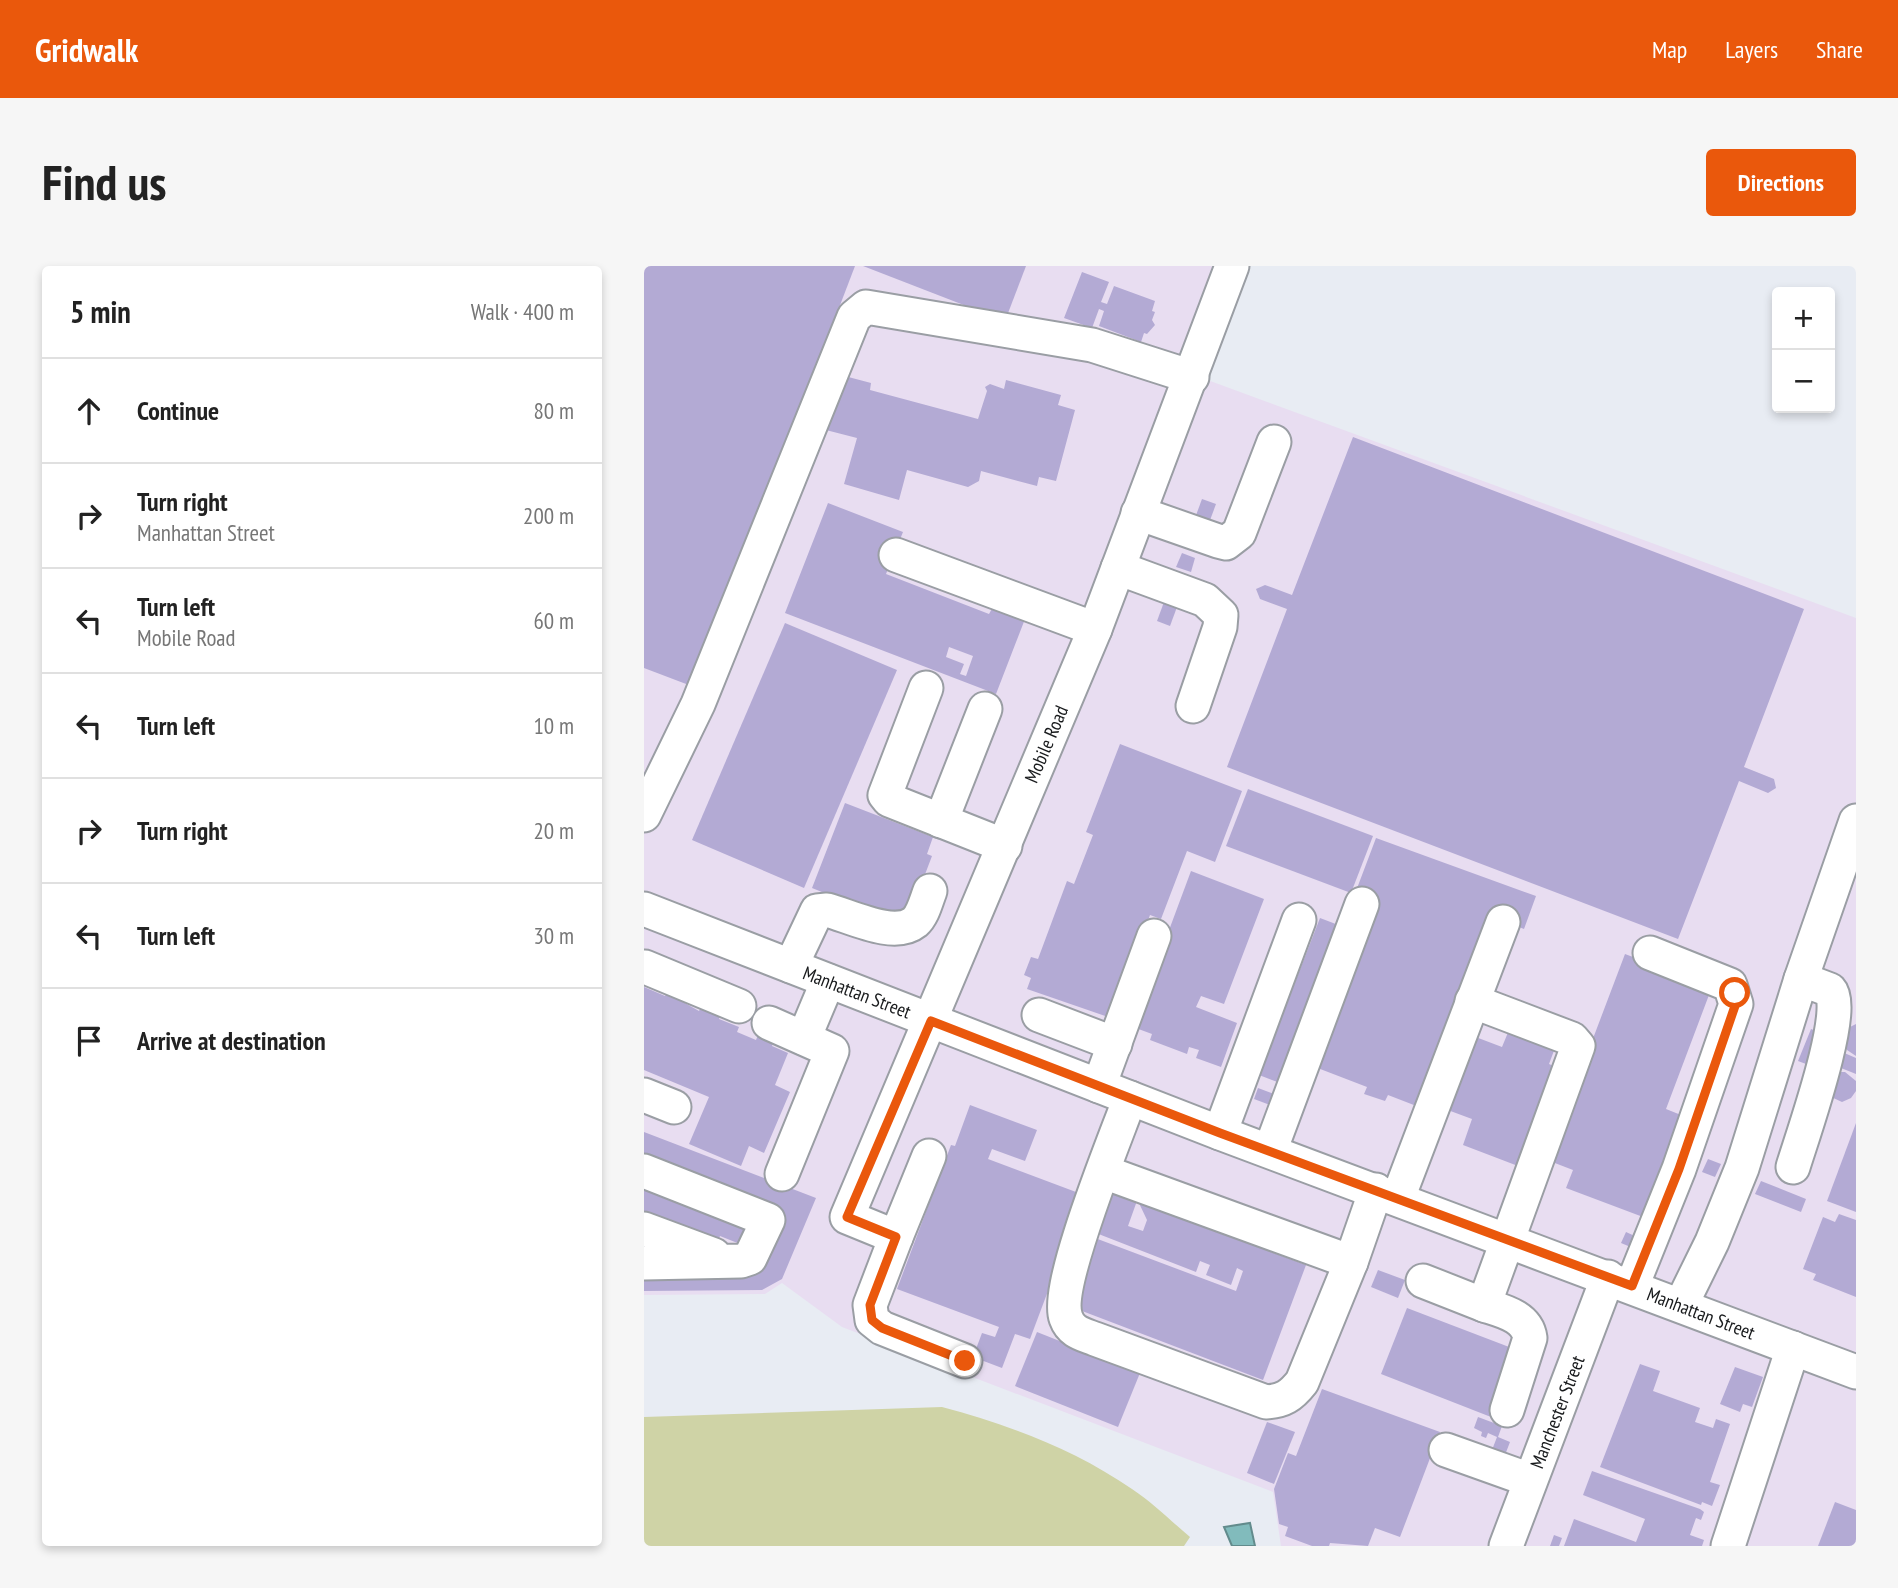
<!DOCTYPE html>
<html lang="en">
<head>
<meta charset="utf-8">
<style>
  :root { --surface:#fff; --page:#f6f6f6; --text:#222; --muted:#767676; --line:#e0e0e0; --accent:#ea580c }
  body { margin:0; font-family:"PT Sans Narrow",sans-serif; background:var(--page); color:var(--text) }
  .controls { position:absolute; right:21px; top:21px; display:grid; overflow:hidden; border-radius:7px; box-shadow:0 4px 10px #0003 }
  .controls button { width:63px; height:63px; display:grid; place-items:center; padding:0; border:0; border-bottom:2px solid var(--line); background:var(--surface); color:var(--text); font:35px sans-serif }
  .stop { position:absolute; width:21px; height:21px; margin:-16px; border:5px solid #ea580c; border-radius:50%; background:#fff }
  .stop.end { background:#ea580c; border-color:#fff; box-shadow:0 2px 7px #0008 }
  .list { margin:0; padding:0; list-style:none }
  h2 { display:flex; justify-content:space-between; align-items:center; height:91px; margin:0; padding:0 28px; font-size:30px }
  h2 small { font-size:23px; font-weight:400; color:var(--muted) }
  .list li { display:grid; grid-template-columns:46px 1fr auto; gap:21px; align-items:center; box-sizing:border-box; height:105px; padding:0 28px; border-top:2px solid var(--line) }
  .list b { display:block; font-size:26px; white-space:nowrap }
  .list p { margin:0; font-size:23px; white-space:nowrap; color:var(--muted) }
  .list em { font-size:23px; font-style:normal; color:var(--muted) }
  .icon { flex:none; width:38px; height:38px; fill:none; stroke:currentColor; stroke-width:2; stroke-linecap:round; stroke-linejoin:round }
  .map { position:relative; flex:none; width:1212px; height:1280px; overflow:hidden; border-radius:7px }
  header { display:flex; align-items:center; gap:42px; box-sizing:border-box; height:98px; padding:0 35px; background:var(--accent); color:#fff }
  header strong { font-size:33px }
  nav { display:flex; gap:38px; margin-inline-start:auto; font-size:24px }
  .intro { display:flex; align-items:center; justify-content:space-between; box-sizing:border-box; height:168px; padding:0 42px }
  h1 { margin:0; font-size:49px }
  .button { padding:18px 32px; border-radius:7px; background:var(--accent); color:#fff; font-size:24px; font-weight:700 }
  main { display:flex; gap:42px; padding:0 42px }
  aside { flex:1; background:var(--surface); border-radius:7px; box-shadow:0 4px 10px #0003 }
  .map>svg:first-child { display:block }
  .industrial { fill:#e8ddf1 }
  .green { fill:#cfd3a6 }
  .water { fill:#81bbbc; stroke:#628b8c; stroke-width:2 }
  .building { fill:#b3aad4; fill-rule:evenodd }
  .lines { fill:none; stroke-linecap:round; stroke-linejoin:round }
  .minor-casing { stroke:#9a9ea4; stroke-width:37 }
  .minor { stroke:#fff; stroke-width:33 }
  .route { stroke:#ea580c; stroke-width:9 }
  .labels { text-anchor:middle; stroke-width:7; stroke-linejoin:round; paint-order:stroke }
  .street-label { font-size:19px; fill:#181a1c; stroke:#fff }
</style>
</head>
<body>
<header>
<strong>Gridwalk</strong>
<nav><a>Map</a><a>Layers</a><a>Share</a></nav>
</header>
<div class="intro"><h1>Find us</h1><a class="button">Directions</a></div>
<main>
<aside>
<h2>5 min<small>Walk · 400 m</small></h2>
<ul class="list">
<li><svg class="icon" aria-label="ahead" viewBox="0 0 24 24"><path d="M12 20V5M6 11l6-6 6 6"/></svg><div><b>Continue</b></div><em>80 m</em></li>
<li><svg class="icon" aria-label="right" viewBox="0 0 24 24"><path d="M7 20v-9h11M14 6l5 5-5 5"/></svg><div><b>Turn right</b><p>Manhattan Street</p></div><em>200 m</em></li>
<li><svg class="icon" aria-label="left" viewBox="0 0 24 24"><path d="M17 20v-9H6M10 6l-5 5 5 5"/></svg><div><b>Turn left</b><p>Mobile Road</p></div><em>60 m</em></li>
<li><svg class="icon" aria-label="left" viewBox="0 0 24 24"><path d="M17 20v-9H6M10 6l-5 5 5 5"/></svg><div><b>Turn left</b></div><em>10 m</em></li>
<li><svg class="icon" aria-label="right" viewBox="0 0 24 24"><path d="M7 20v-9h11M14 6l5 5-5 5"/></svg><div><b>Turn right</b></div><em>20 m</em></li>
<li><svg class="icon" aria-label="left" viewBox="0 0 24 24"><path d="M17 20v-9H6M10 6l-5 5 5 5"/></svg><div><b>Turn left</b></div><em>30 m</em></li>
<li><svg class="icon" aria-label="arrive" viewBox="0 0 24 24"><path d="M6 21V4h12l-3 4 3 4H6"/></svg><div><b>Arrive at destination</b></div></li>
</ul>
</aside>
<div class="map">
<svg width="1212" height="1280" viewBox="0 0 1212 1280">
  <rect width="100%" height="100%" fill="#e8ecf3"/>
  <!-- industrial -->
  <polygon class="industrial" points="0,0 592,0 550,109 1212,352 1212,1280 637,1280 629,1226 198,1061 138,1017 121,1028 0,1029"/>
  <!-- green -->
  <path class="green" d="M298,1141C365,1159 430,1183 488,1223C509,1237 527,1255 546,1271L540,1280H0V1151Z"/>
  <!-- water -->
  <polygon class="water" points="606,1257 611,1280 588,1280 580,1261"/>
  <!-- building -->
  <g class="building">
    <polygon points="0,0 211,0 50,421 0,402"/>
    <polygon points="219,0 382,0 361,55"/>
    <polygon points="438,6 465,16 457,36 463,38 470,20 511,35 508,45 511,46 508,54 511,59 503,68 500,67 497,76 455,60 460,45 455,43 448,62 420,52"/>
    <polygon points="193,108 227,117 226,124 334,153 343,125 341,121 346,118 360,123 362,114 417,129 414,139 431,144 412,215 395,211 393,220 337,205 335,215 324,221 263,204 255,234 200,218 213,172 178,163"/>
    <polygon points="709,171 1160,343 1100,501 1130,513 1132,522 1124,527 1095,515 1034,673 583,501 643,343 616,333 612,323 621,319 648,329"/>
    <polygon points="558,233 572,238 565,257 551,252"/>
    <path d="M184,237L259,266L242,308L345,348L349,341L381,353L352,428L141,347ZM305,381L329,390L322,410L316,408L320,398L302,391Z"/>
    <polygon points="538,287 551,292 547,306 532,301"/>
    <polygon points="520,336 533,341 526,360 513,355"/>
    <polygon points="141,357 253,404 160,622 48,574"/>
    <polygon points="476,478 598,525 571,596 543,585 517,653 506,649 467,752 383,723 387,712 380,709 387,691 394,693 423,615 430,618 449,569 442,566"/>
    <polygon points="604,523 729,570 707,627 582,580"/>
    <polygon points="201,537 289,571 283,588 288,590 272,632 267,629 258,650 238,642 235,649 168,622"/>
    <polygon points="732,572 892,630 880,663 847,650 775,841 744,829 741,835 720,828 723,821 671,801 735,633 712,625"/>
    <polygon points="547,605 620,633 580,738 557,730 552,741 593,757 577,801 552,792 555,784 545,781 543,788 506,774 508,768 489,761"/>
    <polygon points="676,652 697,660 636,817 615,809"/>
    <polygon points="981,688 1068,721 1022,843 1037,849 1006,932 1007,954 922,922 929,904 903,894"/>
    <polygon points="0,721 21,730 23,727 55,745 57,741 76,750 75,753 95,761 93,766 112,774 116,764 132,771 128,780 144,787 131,819 146,826 120,887 105,880 97,900 45,878 65,831 0,804"/>
    <polygon points="1212,758 1212,790 1203,784 1199,776 1204,762"/>
    <polygon points="1167,763 1182,769 1170,801 1154,795"/>
    <polygon points="865,764 911,782 905,798 919,804 874,900 819,879 828,853 801,843 829,770 858,781"/>
    <polygon points="1198,786 1212,792 1212,808 1192,800"/>
    <polygon points="1192,806 1201,806 1212,815 1212,825 1207,832 1198,836 1185,830"/>
    <polygon points="614,822 630,828 626,839 610,833"/>
    <polygon points="326,839 393,864 381,895 348,883 344,893 440,929 386,1073 371,1068 358,1102 329,1091 338,1067 351,1071 355,1061 253,1023 307,879 311,880"/>
    <polygon points="1212,857 1212,946 1183,935"/>
    <polygon points="0,866 172,932 138,1013 118,1024 0,1025 0,1002 117,998 140,946 0,892"/>
    <polygon points="1064,893 1077,898 1071,911 1058,906"/>
    <polygon points="0,914 105,954 96,978 76,970 72,980 0,953"/>
    <polygon points="1117,915 1162,933 1157,946 1111,928"/>
    <polygon points="466,921 494,932 484,960 499,965 503,954 494,935 628,982 627,986 662,999 619,1114 425,1040 451,972 592,1025 599,1005 593,1002 587,1019 562,1009 566,999 556,995 552,1006 452,967"/>
    <polygon points="1195,948 1212,954 1212,1031 1169,1014 1172,1008 1159,1003 1179,951 1191,956"/>
    <polygon points="982,966 993,971 989,982 977,977"/>
    <polygon points="734,1004 761,1014 754,1032 727,1021"/>
    <polygon points="763,1042 873,1084 847,1151 737,1108"/>
    <polygon points="393,1066 496,1107 474,1161 371,1120"/>
    <polygon points="996,1098 1016,1105 1009,1125 1056,1142 1051,1156 1069,1162 1072,1153 1086,1158 1066,1216 1076,1219 1068,1240 1058,1236 1057,1239 956,1201"/>
    <polygon points="1091,1101 1119,1111 1108,1141 1099,1138 1096,1146 1076,1138"/>
    <polygon points="678,1123 796,1166 756,1271 731,1262 724,1280 686,1277 685,1280 668,1280 641,1270 644,1261 635,1258 630,1223 644,1187 652,1190"/>
    <polygon points="834,1151 858,1160 854,1171 866,1176 861,1189 848,1184 853,1171 844,1167 842,1172 837,1170 838,1166 830,1162"/>
    <polygon points="623,1156 651,1166 630,1218 603,1207"/>
    <polygon points="948,1205 1056,1243 1060,1246 1057,1254 1052,1252 1046,1269 1060,1274 1058,1280 920,1280 930,1253 992,1276 1001,1253 939,1229"/>
    <polygon points="1191,1236 1212,1244 1212,1280 1174,1280"/>
    <polygon points="910,1269 918,1272 915,1280 906,1280"/>
  </g>
  <g class="lines">
    <!-- minor casing -->
    <g class="minor-casing">
      <g id="minor">
        <polyline points="494,247 574,275 582,277 595,267 630,176"/>
        <polyline points="252,289 451,363"/>
        <polyline points="474,302 561,334 577,349 576,361 549,440"/>
        <polyline points="282,422 241,529 245,534 361,580"/>
        <polyline points="0,549 54,438 210,51 222,41 448,79 548,111"/>
        <polyline points="297,555 341,443"/>
        <polyline points="0,643 576,867 1212,1106"/>
        <path d="M147,700L173,645L183,644C206,650 250,673 271,656C279,649 282,635 286,625"/>
        <polyline points="1,701 95,740"/>
        <polyline points="395,749 471,778"/>
        <polyline points="125,757 188,785 138,908"/>
        <polyline points="160,772 184,715"/>
        <polyline points="455,820 510,670"/>
        <polyline points="0,829 30,841"/>
        <path d="M486,832C472,871 410,1020 422,1052C427,1066 438,1068 451,1073L622,1136C639,1135 647,1130 658,1116L707,996L732,924"/>
        <polyline points="576,867 655,654"/>
        <polyline points="626,885 718,638"/>
        <polyline points="285,890 252,971 203,951 451,363 588,0"/>
        <path d="M1149,901C1157,874 1204,743 1186,724L1157,713"/>
        <polyline points="0,905 124,954 106,992 97,995 0,997"/>
        <polyline points="460,906 707,996"/>
        <polyline points="754,932 859,656"/>
        <polyline points="0,963 70,989"/>
        <polyline points="252,971 226,1039 228,1054 238,1062 321,1095"/>
        <polyline points="779,1015 840,1039 934,780 928,773 828,735"/>
        <polyline points="988,1020 1035,903 1092,738 1086,719 1006,687"/>
        <path d="M840,1039C858,1045 883,1050 886,1072L863,1144"/>
        <polyline points="1037,1039 1068,976 1098,902 1157,713 1212,555"/>
        <polyline points="802,1184 886,1214"/>
        <polyline points="862,1280 964,1011"/>
        <polyline points="1084,1280 1149,1082"/>
      </g>
    </g>
    <!-- minor -->
    <use href="#minor" class="minor"/>
  </g>
  <g class="lines">
    <!-- route -->
    <polyline class="route" points="321,1095 238,1062 228,1054 226,1039 252,971 203,951 287,755 576,867 988,1020 1035,903 1092,737 1091,727"/>
  </g>
  <g class="labels">
    <!-- street labels -->
    <g class="street-label">
      <text transform="translate(402 478) rotate(-67)" y="7">Mobile Road</text>
      <text transform="translate(213 726) rotate(21)" y="7">Manhattan Street</text>
      <text transform="translate(1057 1047) rotate(21)" y="7">Manhattan Street</text>
      <text transform="translate(913 1146) rotate(-69)" y="7">Manchester Street</text>
    </g>
  </g>
</svg>
<div class="controls">
<button>+</button>
<button>−</button>
</div>
<div class="stop" style="left:1091px;top:727px"></div>
<div class="stop end" style="left:321px;top:1095px"></div>
</div>
</main>
</body>
</html>
